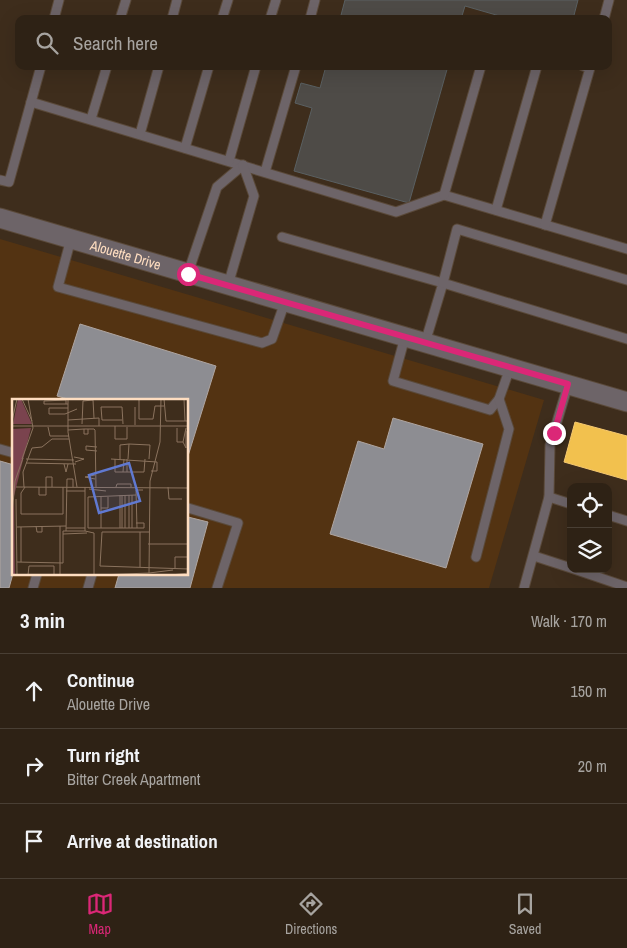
<!DOCTYPE html>
<html lang="en">
<head>
<meta charset="utf-8">
<style>
  :root { --surface:#2e2215; --page:#3a2f22; --text:#f1f3f6; --muted:#a7a4a0; --line:#493f34; --accent:#db2777 }
  body { margin:0; font-family:"Archivo Narrow",sans-serif; background:var(--page); color:var(--text) }
  .controls { position:absolute; right:15px; bottom:15px; display:grid; overflow:hidden; border-radius:10px; box-shadow:0 5px 20px #0002 }
  .controls button { width:45px; height:45px; display:grid; place-items:center; padding:0; border:0; border-bottom:1px solid var(--line); background:var(--surface); color:var(--text); font:25px sans-serif }
  .stop { position:absolute; width:15px; height:15px; margin:-11px; border:4px solid #db2777; border-radius:50%; background:#fff }
  .stop.end { background:#db2777; border-color:#fff; box-shadow:0 1px 5px #0008 }
  .list { margin:0; padding:0; list-style:none }
  h2 { display:flex; justify-content:space-between; align-items:center; height:65px; margin:0; padding:0 20px; font-size:21px }
  h2 small { font-size:16px; font-weight:400; color:var(--muted) }
  .list li { display:grid; grid-template-columns:32px 1fr auto; gap:15px; align-items:center; box-sizing:border-box; height:75px; padding:0 20px; border-top:1px solid var(--line) }
  .list b { display:block; font-size:19px; white-space:nowrap }
  .list p { margin:0; font-size:16px; white-space:nowrap; color:var(--muted) }
  .list em { font-size:16px; font-style:normal; color:var(--muted) }
  .icon { flex:none; width:28px; height:28px; fill:none; stroke:currentColor; stroke-width:2; stroke-linecap:round; stroke-linejoin:round }
  .map { position:relative; flex:none; width:627px; height:588px; overflow:hidden }
  .search { position:absolute; background:var(--surface); box-shadow:0 5px 20px #0002; left:15px; right:15px; top:15px; height:55px; display:flex; align-items:center; gap:12px; box-sizing:border-box; padding:0 18px; border-radius:10px; color:var(--muted); font-size:19px }
  .sheet { height:290px; background:var(--surface) }
  nav { display:flex; justify-content:space-around; align-items:center; box-sizing:border-box; height:70px; border-top:1px solid var(--line); background:var(--surface); font-size:14px; color:var(--muted) }
  nav a { display:grid; justify-items:center; gap:2px }
  nav .on { color:var(--accent) }
  .map>svg:first-child { display:block }
  .built { fill:#533312; fill-rule:evenodd }
  .homes { fill:#f2c14e; stroke:#f6c970 }
  .industry { fill:#8d8d92; stroke:#afa5a0 }
  .building { fill:#4e4b47; stroke:#5a6062 }
  .lines { fill:none; stroke-linecap:round; stroke-linejoin:round }
  .lane-casing { stroke:#5a4939; stroke-width:11 }
  .street-casing { stroke:#5a4939; stroke-width:21 }
  .lane { stroke:#6d6468; stroke-width:9 }
  .street { stroke:#6d6468; stroke-width:19 }
  .route { stroke:#db2777; stroke-width:6 }
  .labels { text-anchor:middle; stroke-width:5; stroke-linejoin:round; paint-order:stroke }
  .street-label { font-size:14px; fill:#feddc0; stroke:#4d2e0d }
  .inset-road { fill:none; stroke:#8b735e; stroke-width:1 }
  .view { fill:#6079d1; fill-opacity:0.15; stroke:#6079d1; stroke-width:2.5 }
  .inset-edge { fill:none; stroke:#feddc0; stroke-width:2.5 }
</style>
</head>
<body>
<div class="map">
<svg width="627" height="588" viewBox="0 0 627 588">
  <rect width="100%" height="100%" fill="#3e2d1c"/>
  <!-- built -->
  <path class="built" d="M0,239L544,400L489,588H0ZM14,400H188V574H14Z"/>
  <!-- homes -->
  <polygon class="homes" points="575,422 627,436 627,480 564,462"/>
  <!-- industry -->
  <g class="industry">
    <polygon points="80,324 216,366 188,456 188,400 71,400 57,396"/>
    <polygon points="393,418 483,444 446,568 330,534 358,441 384,449"/>
    <polygon points="0,461 14,465 14,570 9,588 0,588"/>
    <polygon points="188,517 208,522 190,588 115,588 119,574 188,574"/>
  </g>
  <!-- building -->
  <g class="building">
    <polygon points="345,0 578,0 573,19 510,19 465,6 461,19 340,19"/>
    <polygon points="326,66 448,66 409,203 294,171 312,108 295,103 301,83 320,88"/>
  </g>
  <g class="lines">
    <!-- lane casing -->
    <g class="lane-casing">
      <g id="lane">
        <polyline points="54,19 59,0"/>
        <polyline points="120,19 126,0"/>
        <polyline points="172,19 177,0"/>
        <polyline points="222,19 228,0"/>
        <polyline points="270,19 276,0"/>
        <polyline points="310,19 315,0"/>
        <polyline points="604,19 609,0"/>
        <polyline points="31,102 396,212 444,195 627,249"/>
        <polyline points="91,119 107,66"/>
        <polyline points="140,134 159,66"/>
        <polyline points="185,148 209,66"/>
        <polyline points="229,161 256,66"/>
        <polyline points="265,172 296,66"/>
        <polyline points="0,180 9,182 41,66"/>
        <polyline points="444,195 481,66"/>
        <polyline points="496,210 537,66"/>
        <polyline points="545,225 590,68 583,66"/>
        <polyline points="282,237 443,283 425,343"/>
        <polyline points="71,239 58,287 262,343 272,339 285,302"/>
        <polyline points="188,273 217,187 243,165"/>
        <polyline points="627,280 457,229 443,283 627,339"/>
        <polyline points="228,285 254,196 243,165"/>
        <polyline points="405,337 393,381 490,410 499,399 510,368"/>
        <polyline points="0,449 14,453"/>
        <polyline points="549,497 571,504"/>
        <polyline points="188,508 238,523 217,588"/>
        <polyline points="608,515 627,521"/>
        <polyline points="534,556 571,568"/>
        <polyline points="476,557 509,429 499,399"/>
        <polyline points="574,569 627,587"/>
        <polyline points="33,588 37,574"/>
        <polyline points="88,588 92,574"/>
        <polyline points="524,588 549,497 550,445 568,385"/>
      </g>
    </g>
    <!-- street casing -->
    <g class="street-casing">
      <g id="street">
        <path id="s1" d="M0,218L627,402"/>
      </g>
    </g>
    <!-- lane -->
    <use href="#lane" class="lane"/>
    <!-- street -->
    <use href="#street" class="street"/>
  </g>
  <g class="lines">
    <!-- route -->
    <polyline class="route" points="188,274 568,384 554,433"/>
  </g>
  <g class="labels">
    <!-- street labels -->
    <g class="street-label">
      <text dy="5" stroke="none"><textPath href="#s1" startOffset="131">Alouette Drive</textPath></text>
    </g>
  </g>
  <!-- overview -->
  <g transform="translate(12 399)">
    <rect width="176" height="176" fill="#3e2d1c"/>
    <path d="M6,0H9L20,25H1ZM19,29L0,105V30ZM2,97L3,176H0V125Z" fill="#7a434e"/>
    <path class="inset-road" d="M10,0L20,22M56,0V33L65,88M127,0V20H141L143,7H152M152,0L154,22H177M172,0L173,22M54,5V1L32,2V5H56M56,9H37V15H53L65,10M56,21L87,19V27M110,21H90L89,8H110L111,25M0,22L5,0M70,25L71,2L81,1L82,19M123,26V8M0,27H177M103,27V40H115V28M36,28L38,37H57M165,29V43H171L174,29M76,30V35H72V30H82L83,31L84,88M56,31L72,30M171,43L174,49V32M85,48L74,47V51L85,52M62,58L72,60L63,63M10,60L21,29L16,0M14,60L62,61M99,60L145,63V72H139M103,60V73H111M108,60V46L117,45M112,60L111,73H115V60M116,60L117,45L138,46L137,60M14,64L64,65M52,65L54,73L56,65M115,73H132L133,60M83,76L73,78L83,80M4,88L177,89M12,88L11,73L20,49L30,48L40,40H57M13,88L9,94V115H51V88M27,88V96H34V78H40V88M104,88L105,85H119V88M156,88L157,100H170M77,90L94,92M54,92H73M117,96V129M124,96L76,98V129H125L124,91H131M89,98V109H96V98M4,100L5,176M0,117L3,82L11,59M124,124H132V129H125M24,127L25,133H30V127M48,127V176M5,128L54,127M54,129H73M89,129V109M108,129V96M110,129V96M113,129V96M120,129V96M54,132L55,80H61V88M73,132L82,134V176M137,133H90L88,167L177,170M51,135L75,134M136,145H177M5,163L51,164V132H73V88M9,163V128M128,168V133M163,169V158H177M137,174L161,171M16,176L17,167H42V176M87,176L137,174L138,82L148,43L149,0M159,176L177,174"/>
    <path class="view" d="M117,64L128,102L87,114L77,76Z"/>
    <rect width="176" height="176" class="inset-edge"/>
  </g>
</svg>
<div class="controls">
<button><svg class="icon" aria-label="locate" viewBox="0 0 24 24"><circle cx="12" cy="12" r="6"/><path d="M12 2v4M12 18v4M2 12h4M18 12h4"/></svg></button>
<button><svg class="icon" aria-label="layers" viewBox="0 0 24 24"><path d="M12 4l9 5-9 5-9-5zM3 14l9 5 9-5"/></svg></button>
</div>
<div class="stop" style="left:188px;top:274px"></div>
<div class="stop end" style="left:554px;top:433px"></div>
<div class="search"><svg class="icon" aria-label="search" viewBox="0 0 24 24"><circle cx="10" cy="10" r="6"/><path d="M15 15l6 6"/></svg>Search here</div>
</div>
<section class="sheet">
<h2>3 min<small>Walk · 170 m</small></h2>
<ul class="list">
<li><svg class="icon" aria-label="ahead" viewBox="0 0 24 24"><path d="M12 20V5M6 11l6-6 6 6"/></svg><div><b>Continue</b><p>Alouette Drive</p></div><em>150 m</em></li>
<li><svg class="icon" aria-label="right" viewBox="0 0 24 24"><path d="M7 20v-9h11M14 6l5 5-5 5"/></svg><div><b>Turn right</b><p>Bitter Creek Apartment</p></div><em>20 m</em></li>
<li><svg class="icon" aria-label="arrive" viewBox="0 0 24 24"><path d="M6 21V4h12l-3 4 3 4H6"/></svg><div><b>Arrive at destination</b></div></li>
</ul>
</section>
<nav>
<a class="on"><svg class="icon" aria-label="map" viewBox="0 0 24 24"><path d="M3 6l6-2 6 2 6-2v14l-6 2-6-2-6 2zM9 4v14M15 6v14"/></svg>Map</a>
<a><svg class="icon" aria-label="directions" viewBox="0 0 24 24"><path d="M12 3l9 9-9 9-9-9zM9 14v-3h6M13 9l2 2-2 2"/></svg>Directions</a>
<a><svg class="icon" aria-label="saved" viewBox="0 0 24 24"><path d="M7 4h10v16l-5-4-5 4z"/></svg>Saved</a>
</nav>
</body>
</html>
